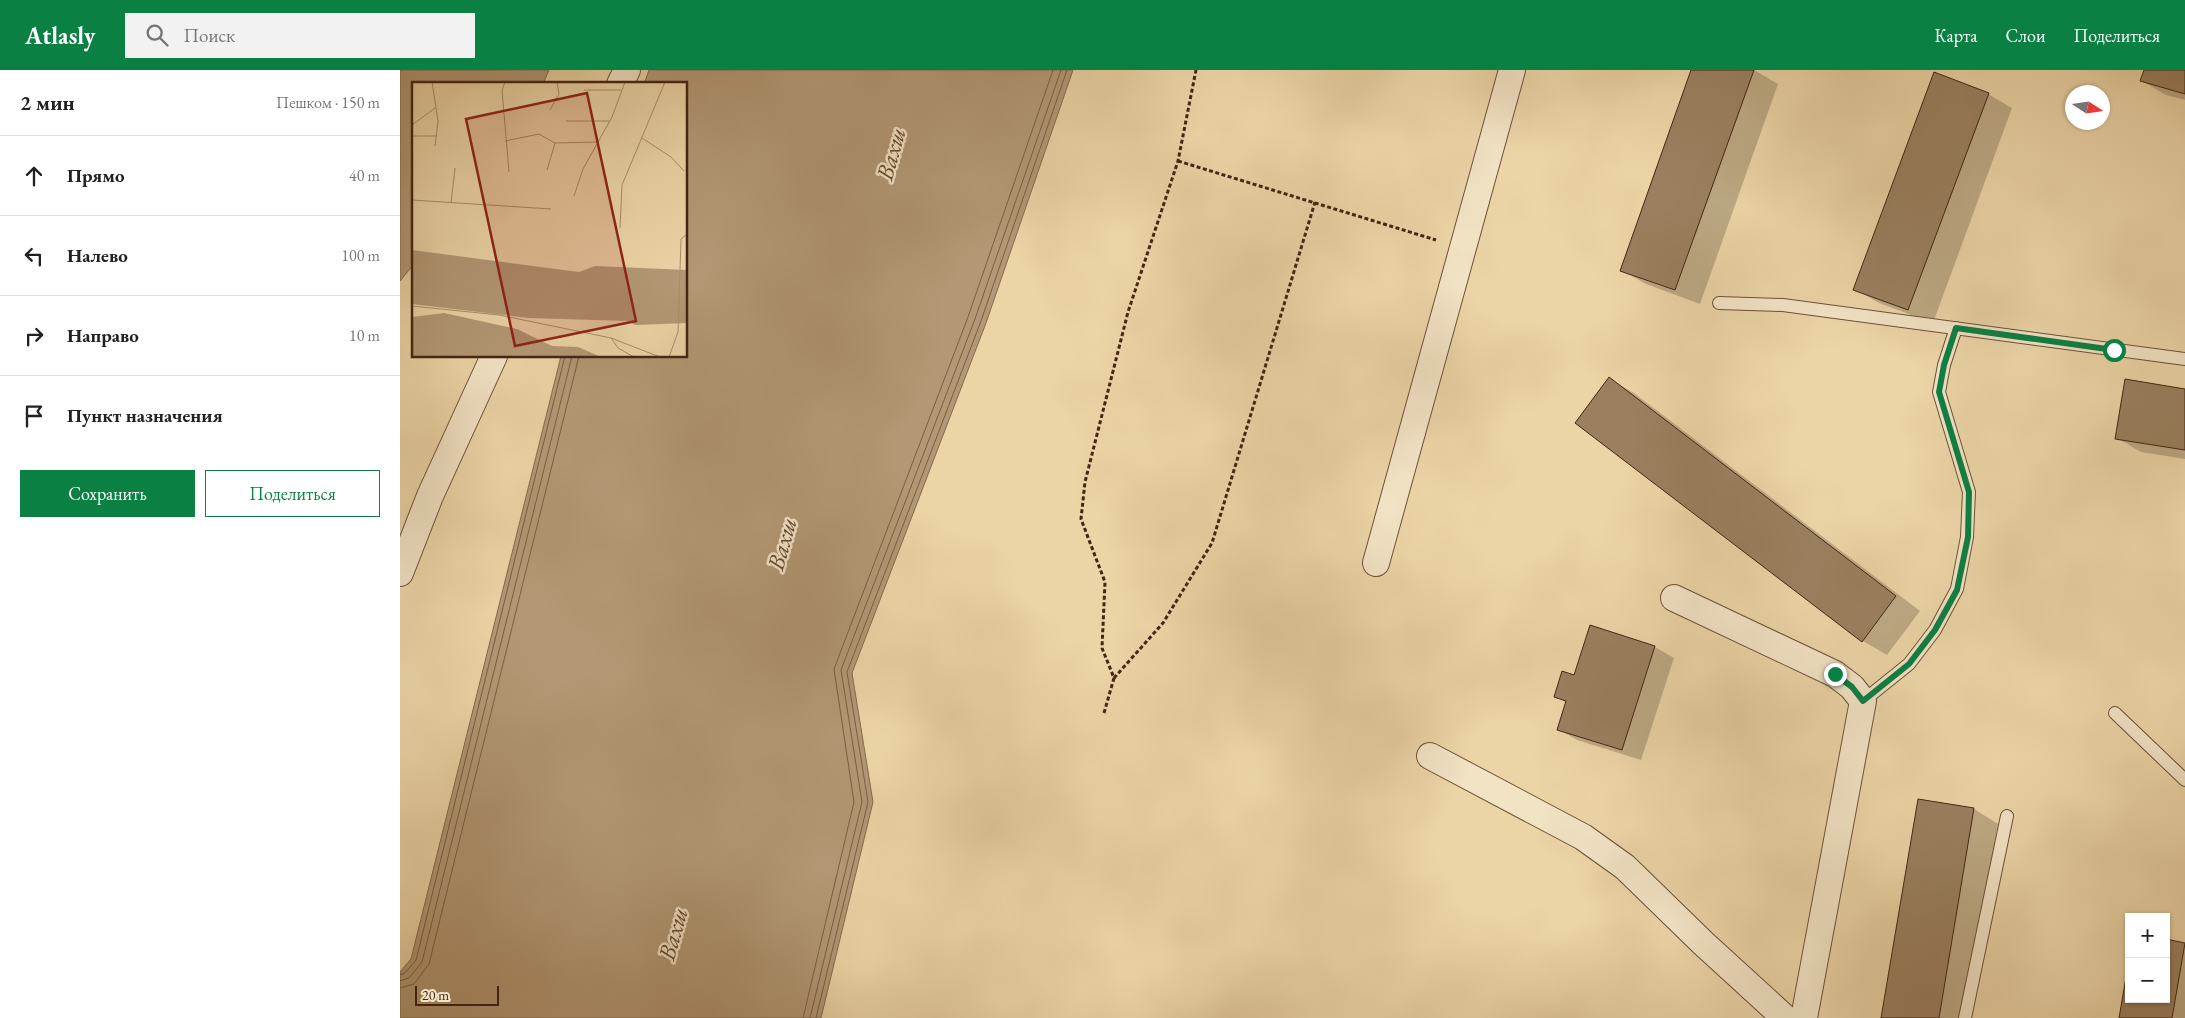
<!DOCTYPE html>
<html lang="ru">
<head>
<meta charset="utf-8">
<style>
  :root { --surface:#fff; --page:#f2f2f2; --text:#202124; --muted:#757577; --line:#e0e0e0; --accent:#0b8043 }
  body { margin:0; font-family:"EB Garamond",serif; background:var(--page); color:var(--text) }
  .controls { position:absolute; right:15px; bottom:15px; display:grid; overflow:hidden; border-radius:0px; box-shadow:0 1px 4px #0004 }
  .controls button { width:45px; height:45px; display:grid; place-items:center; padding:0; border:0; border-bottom:1px solid var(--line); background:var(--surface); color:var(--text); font:25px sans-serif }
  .compass { position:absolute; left:1665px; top:15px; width:45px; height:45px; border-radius:50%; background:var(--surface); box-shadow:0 1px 4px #0004; rotate:102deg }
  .scale { position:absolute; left:15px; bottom:12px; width:84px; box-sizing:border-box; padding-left:5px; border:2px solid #432513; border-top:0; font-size:14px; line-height:18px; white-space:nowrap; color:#432513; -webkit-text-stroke:4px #f2e3c5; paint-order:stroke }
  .stop { position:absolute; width:15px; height:15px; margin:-11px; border:4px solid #0b8043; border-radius:50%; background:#fff }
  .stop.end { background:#0b8043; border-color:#fff; box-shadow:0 1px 5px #0008 }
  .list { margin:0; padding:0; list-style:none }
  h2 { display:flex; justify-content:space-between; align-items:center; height:65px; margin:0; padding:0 20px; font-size:21px }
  h2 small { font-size:16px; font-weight:400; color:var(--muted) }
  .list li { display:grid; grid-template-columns:32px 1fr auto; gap:15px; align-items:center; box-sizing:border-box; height:80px; padding:0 20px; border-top:1px solid var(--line) }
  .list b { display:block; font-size:19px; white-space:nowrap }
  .list em { font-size:16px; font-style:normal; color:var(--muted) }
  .actions { display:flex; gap:10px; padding:15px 20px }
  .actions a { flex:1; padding:11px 0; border:1px solid var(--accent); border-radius:0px; text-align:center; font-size:18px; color:var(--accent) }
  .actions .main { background:var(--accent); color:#fff }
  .icon { flex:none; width:28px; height:28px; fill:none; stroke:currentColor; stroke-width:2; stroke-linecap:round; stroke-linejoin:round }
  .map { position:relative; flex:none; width:1785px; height:948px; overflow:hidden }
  header { display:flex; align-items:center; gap:30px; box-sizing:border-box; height:70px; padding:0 25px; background:var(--accent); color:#fff }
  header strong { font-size:24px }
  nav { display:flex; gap:28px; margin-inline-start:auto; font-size:18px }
  .search { width:350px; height:45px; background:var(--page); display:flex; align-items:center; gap:12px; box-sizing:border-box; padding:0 18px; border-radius:0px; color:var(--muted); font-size:19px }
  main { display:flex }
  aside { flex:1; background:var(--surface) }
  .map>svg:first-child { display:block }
  .water { fill:#b29874; stroke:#866a4d }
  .shadow { fill:#0003 }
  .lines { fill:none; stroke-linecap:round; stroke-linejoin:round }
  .shore { stroke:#7a5e44; stroke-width:1 }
  .building { fill:#9a805f; stroke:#432513 }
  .service-casing { stroke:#6d5138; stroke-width:14 }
  .minor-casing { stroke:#6d5138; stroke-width:28 }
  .path { stroke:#432513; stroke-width:3; stroke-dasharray:4 2.5; stroke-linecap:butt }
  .service { stroke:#f2e3c5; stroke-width:12 }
  .minor { stroke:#f2e3c5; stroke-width:26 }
  .route { stroke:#0b8043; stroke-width:6 }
  .labels { text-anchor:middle; stroke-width:5; stroke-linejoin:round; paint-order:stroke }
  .water-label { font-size:24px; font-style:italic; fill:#644830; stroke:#f2e3c5 }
  .inset-road { fill:none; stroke:#a88e6b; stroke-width:1 }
  .view { fill:#8f2418; fill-opacity:0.15; stroke:#8f2418; stroke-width:2.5 }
  .inset-edge { fill:none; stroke:#432513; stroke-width:2.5 }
</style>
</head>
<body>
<header>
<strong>Atlasly</strong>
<div class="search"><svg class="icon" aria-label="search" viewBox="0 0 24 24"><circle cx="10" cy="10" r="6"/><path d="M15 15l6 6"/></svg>Поиск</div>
<nav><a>Карта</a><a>Слои</a><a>Поделиться</a></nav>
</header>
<main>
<aside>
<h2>2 мин<small>Пешком · 150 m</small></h2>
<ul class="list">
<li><svg class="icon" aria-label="ahead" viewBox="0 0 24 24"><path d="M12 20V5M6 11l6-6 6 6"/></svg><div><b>Прямо</b></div><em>40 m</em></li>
<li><svg class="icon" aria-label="left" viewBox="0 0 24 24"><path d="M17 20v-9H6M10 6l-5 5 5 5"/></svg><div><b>Налево</b></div><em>100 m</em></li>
<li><svg class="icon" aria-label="right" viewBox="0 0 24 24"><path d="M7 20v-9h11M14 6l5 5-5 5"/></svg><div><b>Направо</b></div><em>10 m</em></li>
<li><svg class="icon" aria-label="arrive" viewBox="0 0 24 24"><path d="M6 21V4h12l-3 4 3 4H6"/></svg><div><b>Пункт назначения</b></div></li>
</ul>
<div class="actions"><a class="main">Сохранить</a><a>Поделиться</a></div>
</aside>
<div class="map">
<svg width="1785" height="948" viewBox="0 0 1785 948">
  <rect width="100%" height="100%" fill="#ebd4a6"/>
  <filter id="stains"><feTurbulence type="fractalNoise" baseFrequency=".004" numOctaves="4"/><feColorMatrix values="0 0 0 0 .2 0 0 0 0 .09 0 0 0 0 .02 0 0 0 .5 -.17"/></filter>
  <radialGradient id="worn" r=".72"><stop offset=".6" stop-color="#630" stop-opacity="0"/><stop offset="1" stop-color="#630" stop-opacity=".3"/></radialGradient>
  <!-- water -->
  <g class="water">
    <polygon points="0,0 149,0 143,14 14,14 14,194 0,211"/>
    <polygon points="249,0 673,0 586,253 452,603 473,732 421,948 0,948 0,902 11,889 161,286 286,286 286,14 244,14"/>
  </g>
  <!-- shadow -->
  <g class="shadow">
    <polygon points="1292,0 1354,0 1378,14 1300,234 1246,214 1221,200"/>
    <polygon points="1745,0 1785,0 1785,30 1766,25 1742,11"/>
    <polygon points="1588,24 1612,38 1533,253 1479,233 1455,219"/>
    <polygon points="1209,309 1234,323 1520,541 1487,585 1463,571"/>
    <polygon points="1785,320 1785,389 1741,382 1717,368"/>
    <polygon points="1191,557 1255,577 1274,588 1241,690 1177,670 1158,659 1167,633 1156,627 1175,606"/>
    <polygon points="1519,730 1574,739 1598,754 1566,948 1482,948"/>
    <polygon points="1766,871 1785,874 1785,948 1720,948 1729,929 1766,929"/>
  </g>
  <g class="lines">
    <!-- shore -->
    <g class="shore">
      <polyline points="0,905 5,903 16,890 165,286"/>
      <polyline points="0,911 9,908 22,892 172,286"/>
      <polyline points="0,918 14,914 29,894 179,286"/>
      <polyline points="403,948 454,732 434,599 568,247 653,0"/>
      <polyline points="410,948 462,732 441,600 575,249 661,0"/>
      <polyline points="416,948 468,732 447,602 581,251 667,0"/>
    </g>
  </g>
  <!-- building -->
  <g class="building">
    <polygon points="1291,0 1354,0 1275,220 1220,201"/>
    <polygon points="1744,0 1785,0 1785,24 1740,11"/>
    <polygon points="1534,2 1589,23 1508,240 1453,220"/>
    <polygon points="1209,307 1496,526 1462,572 1175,353"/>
    <polygon points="1725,309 1785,319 1785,380 1715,369"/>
    <polygon points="1190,555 1255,576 1222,680 1157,660 1166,631 1154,627 1162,601 1174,605"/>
    <polygon points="1518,729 1574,738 1539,948 1481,948"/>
    <polygon points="1766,869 1785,873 1772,948 1719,948 1729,890 1729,929 1766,929"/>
  </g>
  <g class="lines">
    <!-- service casing -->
    <g class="service-casing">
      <g id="service">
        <polyline points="1319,233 1383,235 1785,289"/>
        <polyline points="1463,631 1509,594 1535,560 1557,519 1567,467 1569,422 1539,322 1544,295 1556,258"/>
        <polyline points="1715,643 1785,710"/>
        <polyline points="1565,948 1607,746"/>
      </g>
    </g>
    <!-- minor casing -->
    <g class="minor-casing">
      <g id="minor">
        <polyline points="220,14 227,0"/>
        <polyline points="976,493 1112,0"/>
        <polyline points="0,503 30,426 94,286"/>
        <polyline points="1274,528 1435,604 1452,617 1463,631 1404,948"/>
        <polyline points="1030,686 1183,767 1225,797 1303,873 1385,948"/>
      </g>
    </g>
    <!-- path -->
    <g class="path">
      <polyline points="778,91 1036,170"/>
      <polyline points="714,608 763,553 812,473 915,132"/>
      <polyline points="704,643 714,608 702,578 705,512 681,449 685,412 728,242 778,91 796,0"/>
    </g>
    <!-- service -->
    <use href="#service" class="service"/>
    <!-- minor -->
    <use href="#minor" class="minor"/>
  </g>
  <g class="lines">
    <!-- route -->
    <polyline class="route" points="1435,604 1452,617 1463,631 1509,594 1535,560 1557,520 1568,467 1569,422 1539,322 1544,295 1556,258 1714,280"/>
  </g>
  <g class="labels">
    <!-- water labels -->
    <g class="water-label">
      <text transform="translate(491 84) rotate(-74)" y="8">Вахш</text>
      <text transform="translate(382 474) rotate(-74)" y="8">Вахш</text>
      <text transform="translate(273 864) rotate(-74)" y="8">Вахш</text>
    </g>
  </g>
  <!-- overview -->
  <g transform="translate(12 12)">
    <rect width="275" height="275" fill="#ebd4a6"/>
    <path d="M0,168L167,190L183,184L275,188V241L223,243L216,239L116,236L0,222ZM32,231L105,247L140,264L166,265L189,275H0V235Z" fill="#b29874"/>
    <path class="inset-road" d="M20,0L26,39L23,64M93,0L90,8L97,90M172,8H209M138,28L147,12L145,0M154,39H197M0,43L23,26M0,54H25M230,56L259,75L272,89M93,59L127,52L143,61M135,88L143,61L187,60M162,114L171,87L200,35L213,0M0,118L139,127M39,121L43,86M208,146L210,103L253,0M0,224L87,233L199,256L248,275M199,256L206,266L222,275M257,275L266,250L269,157L275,152"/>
    <path class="view" d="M175,11L224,239L103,264L54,37Z"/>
    <rect width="275" height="275" class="inset-edge"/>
  </g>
  <rect width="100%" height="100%" filter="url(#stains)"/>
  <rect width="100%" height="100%" fill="url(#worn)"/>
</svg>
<div class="controls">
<button>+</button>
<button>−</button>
</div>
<svg class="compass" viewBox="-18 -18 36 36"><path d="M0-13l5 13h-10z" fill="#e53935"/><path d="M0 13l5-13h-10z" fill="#757577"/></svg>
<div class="scale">20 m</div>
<div class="stop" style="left:1714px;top:280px"></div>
<div class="stop end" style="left:1435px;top:604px"></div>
</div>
</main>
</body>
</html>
